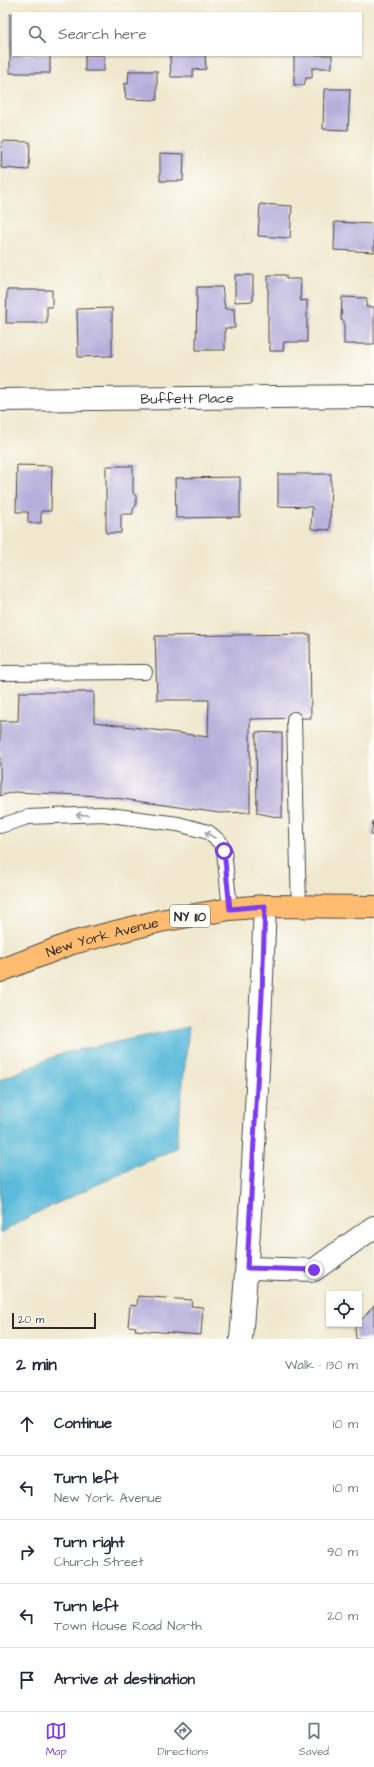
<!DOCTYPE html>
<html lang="en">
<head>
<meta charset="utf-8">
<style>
  :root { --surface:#fff; --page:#f6f6f7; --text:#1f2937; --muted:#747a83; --line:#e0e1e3; --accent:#7c3aed }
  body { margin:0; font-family:"Architects Daughter",sans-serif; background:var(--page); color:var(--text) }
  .controls { position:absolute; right:12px; bottom:12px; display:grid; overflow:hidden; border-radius:0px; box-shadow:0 1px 3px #0004 }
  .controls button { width:36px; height:36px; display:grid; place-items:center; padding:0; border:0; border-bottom:1px solid var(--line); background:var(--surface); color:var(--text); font:20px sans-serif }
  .scale { position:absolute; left:12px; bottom:10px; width:84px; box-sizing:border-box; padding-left:4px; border:2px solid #2b2b2b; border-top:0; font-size:11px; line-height:14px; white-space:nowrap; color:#2b2b2b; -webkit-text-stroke:3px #fdfcf7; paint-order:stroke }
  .stop { position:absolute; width:12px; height:12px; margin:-9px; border:3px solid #7c3aed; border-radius:50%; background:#fff }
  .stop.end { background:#7c3aed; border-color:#fff; box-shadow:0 1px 4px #0008 }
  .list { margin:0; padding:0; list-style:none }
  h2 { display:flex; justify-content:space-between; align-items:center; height:52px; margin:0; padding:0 16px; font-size:17px }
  h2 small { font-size:13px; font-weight:400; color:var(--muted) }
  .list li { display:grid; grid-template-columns:26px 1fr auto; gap:12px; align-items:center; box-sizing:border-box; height:64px; padding:0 16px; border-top:1px solid var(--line) }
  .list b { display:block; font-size:15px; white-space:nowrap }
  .list p { margin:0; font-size:13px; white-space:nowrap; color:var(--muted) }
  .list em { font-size:13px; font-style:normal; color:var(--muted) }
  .icon { flex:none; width:22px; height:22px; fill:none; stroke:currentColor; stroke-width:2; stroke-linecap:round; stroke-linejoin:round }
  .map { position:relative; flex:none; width:374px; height:1339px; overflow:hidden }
  .search { position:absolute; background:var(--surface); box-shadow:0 1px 3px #0004; left:12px; right:12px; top:12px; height:44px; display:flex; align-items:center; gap:10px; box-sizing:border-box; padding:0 14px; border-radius:0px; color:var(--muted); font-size:15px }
  .sheet { height:372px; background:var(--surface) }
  nav { display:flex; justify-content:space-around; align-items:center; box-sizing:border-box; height:56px; border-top:1px solid var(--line); background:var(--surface); font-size:11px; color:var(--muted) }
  nav a { display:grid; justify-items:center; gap:2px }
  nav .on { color:var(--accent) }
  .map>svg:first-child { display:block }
  .water { fill:#5cbbda; stroke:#447382 }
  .building { fill:#b5aedb }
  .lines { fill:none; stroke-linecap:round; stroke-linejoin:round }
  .lane-casing { stroke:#494743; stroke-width:16 }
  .street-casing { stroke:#494743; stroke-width:24 }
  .primary-casing { stroke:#494743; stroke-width:24 }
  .lane { stroke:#fff; stroke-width:14 }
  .street { stroke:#fff; stroke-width:22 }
  .primary { stroke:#febc70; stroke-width:22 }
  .oneway { stroke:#a0a0a0 }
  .route { stroke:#7c3aed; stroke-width:5 }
  .labels { text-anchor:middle; stroke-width:3.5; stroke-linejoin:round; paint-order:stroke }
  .shield { fill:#fdfcf7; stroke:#6a6a68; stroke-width:1 }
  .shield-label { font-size:13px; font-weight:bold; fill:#2b2b2b }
  .street-label { font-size:14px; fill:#2b2b2b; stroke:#fdfcf7 }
</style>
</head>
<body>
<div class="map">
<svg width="374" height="1339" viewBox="0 0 374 1339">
  <rect width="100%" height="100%" fill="#fdfcf7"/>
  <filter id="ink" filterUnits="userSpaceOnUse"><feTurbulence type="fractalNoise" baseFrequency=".025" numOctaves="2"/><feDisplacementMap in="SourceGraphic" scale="8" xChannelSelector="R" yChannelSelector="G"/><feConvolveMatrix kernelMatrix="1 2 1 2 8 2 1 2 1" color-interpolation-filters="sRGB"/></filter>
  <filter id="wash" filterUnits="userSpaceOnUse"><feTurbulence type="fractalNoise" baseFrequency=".012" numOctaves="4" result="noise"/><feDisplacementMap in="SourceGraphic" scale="16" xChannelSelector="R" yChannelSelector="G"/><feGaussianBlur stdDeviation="0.9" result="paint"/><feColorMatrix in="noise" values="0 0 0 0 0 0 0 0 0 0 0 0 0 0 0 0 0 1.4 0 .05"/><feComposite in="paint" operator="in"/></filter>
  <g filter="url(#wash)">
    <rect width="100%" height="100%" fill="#f0e8ce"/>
    <!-- water -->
    <polygon class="water" points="189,1027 176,1148 32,1215 0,1233 0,1080 63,1053"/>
    <g id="blocks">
      <!-- building -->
      <g class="building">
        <polygon points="10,14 13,14 13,55 50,55 50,73 10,73"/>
        <rect x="85" y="55" width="19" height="16"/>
        <polygon points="170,55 205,55 206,69 193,70 193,77 171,77"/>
        <polygon points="294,55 332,55 332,68 312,68 312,78 306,78 304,85 294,85"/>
        <polygon points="129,71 157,71 157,100 126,99 124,84 128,84"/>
        <polygon points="324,89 350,89 348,130 323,129"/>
        <polygon points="2,141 30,142 29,170 1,168"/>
        <polygon points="160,153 184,154 183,181 160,181"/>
        <polygon points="260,204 292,206 290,238 258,236"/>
        <polygon points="335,222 374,224 374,252 334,250"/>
        <polygon points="235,275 253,275 253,301 235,302"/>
        <polygon points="268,275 286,275 286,279 301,279 300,301 307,300 307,342 284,342 283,351 270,351 270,343 268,343"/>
        <polygon points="197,287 222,287 225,309 234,309 235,328 225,328 225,350 196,350"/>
        <polygon points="7,290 52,290 52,307 47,307 47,323 6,323"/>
        <polygon points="342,297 367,298 366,307 374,307 374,344 344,344 344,321 341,320"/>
        <polygon points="112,308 112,356 78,357 77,309"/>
        <polygon points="17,465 52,466 51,511 41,511 41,523 28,523 28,512 16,512"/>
        <polygon points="106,466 133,466 133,493 136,496 136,506 133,509 133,514 121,514 121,533 106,533"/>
        <polygon points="278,474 331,474 330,530 311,529 312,507 278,506"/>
        <polygon points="240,477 240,517 176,518 175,478"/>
        <polygon points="310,634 311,718 250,719 250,812 219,813 102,796 14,792 0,796 0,721 18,721 19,692 94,692 94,722 208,737 209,700 157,700 155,636"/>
        <polygon points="256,732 282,733 282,818 257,813"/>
        <polygon points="373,821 374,821 374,835 371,835"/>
        <polygon points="138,1296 192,1300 191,1306 203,1307 201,1335 135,1330 136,1327 128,1326 130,1305 137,1306"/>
        <polygon points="374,1305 374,1339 356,1339 355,1328"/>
      </g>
    </g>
  </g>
  <g filter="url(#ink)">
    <use href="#blocks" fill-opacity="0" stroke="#494743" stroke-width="1"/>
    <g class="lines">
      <!-- lane casing -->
      <g class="lane-casing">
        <g id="lane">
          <polyline points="0,673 145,672"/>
          <polyline points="294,719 299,907"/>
          <polyline points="0,826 28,817 102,814 178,824 208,832 220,842 224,851 230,909"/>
        </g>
      </g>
      <!-- street casing -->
      <g class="street-casing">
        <g id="street">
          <path id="s1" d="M0,400L374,396"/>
          <polyline points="247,1268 314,1270 374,1227"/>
          <path d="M241,1339C253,1195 259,1051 265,906"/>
        </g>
      </g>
      <!-- primary casing -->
      <g class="primary-casing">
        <g id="primary">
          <path id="s2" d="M0,971L72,943L160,921L230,909L265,906L374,907"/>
        </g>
      </g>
      <!-- lane -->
      <use href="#lane" class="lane"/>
      <!-- street -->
      <use href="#street" class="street"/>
      <!-- primary -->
      <use href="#primary" class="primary"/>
    </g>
    <!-- one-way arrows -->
    <defs><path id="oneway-shaft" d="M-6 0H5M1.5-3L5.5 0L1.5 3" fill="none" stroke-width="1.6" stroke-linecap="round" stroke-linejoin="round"/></defs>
    <g class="oneway">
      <use href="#oneway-shaft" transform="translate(82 815) rotate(178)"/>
      <use href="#oneway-shaft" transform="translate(210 835) rotate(-147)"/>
    </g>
  </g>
  <g class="lines" filter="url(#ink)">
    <!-- route -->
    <polyline class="route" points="224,851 230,909 265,906 262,995 247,1268 314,1270"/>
  </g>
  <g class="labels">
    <!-- shield labels -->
    <rect class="shield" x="170" y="905" width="40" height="22" rx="3"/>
    <g class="shield-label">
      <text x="190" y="921">NY 110</text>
    </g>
    <!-- street labels -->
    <g class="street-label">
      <text dy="5" stroke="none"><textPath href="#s1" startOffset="187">Buffett Place</textPath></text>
      <text dy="5" stroke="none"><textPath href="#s2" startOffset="108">New York Avenue</textPath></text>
    </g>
  </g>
</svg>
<div class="controls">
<button><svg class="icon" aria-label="locate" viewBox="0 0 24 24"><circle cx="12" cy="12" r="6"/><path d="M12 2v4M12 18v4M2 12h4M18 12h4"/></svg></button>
</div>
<div class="scale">20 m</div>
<div class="stop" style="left:224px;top:851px"></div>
<div class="stop end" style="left:314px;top:1270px"></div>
<div class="search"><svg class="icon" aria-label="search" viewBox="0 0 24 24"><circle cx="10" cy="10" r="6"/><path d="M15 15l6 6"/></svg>Search here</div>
</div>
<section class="sheet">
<h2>2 min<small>Walk · 130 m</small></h2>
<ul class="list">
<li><svg class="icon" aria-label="ahead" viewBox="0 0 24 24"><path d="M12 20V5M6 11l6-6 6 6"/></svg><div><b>Continue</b></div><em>10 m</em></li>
<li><svg class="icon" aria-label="left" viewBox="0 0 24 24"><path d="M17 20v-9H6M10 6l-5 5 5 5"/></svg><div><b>Turn left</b><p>New York Avenue</p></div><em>10 m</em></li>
<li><svg class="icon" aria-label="right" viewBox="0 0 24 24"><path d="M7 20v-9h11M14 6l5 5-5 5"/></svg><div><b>Turn right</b><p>Church Street</p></div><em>90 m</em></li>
<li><svg class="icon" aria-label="left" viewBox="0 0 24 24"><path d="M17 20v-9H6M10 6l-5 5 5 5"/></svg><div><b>Turn left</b><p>Town House Road North</p></div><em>20 m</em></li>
<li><svg class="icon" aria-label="arrive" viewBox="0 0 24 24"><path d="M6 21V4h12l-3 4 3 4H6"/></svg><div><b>Arrive at destination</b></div></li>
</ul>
</section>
<nav>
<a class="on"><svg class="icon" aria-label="map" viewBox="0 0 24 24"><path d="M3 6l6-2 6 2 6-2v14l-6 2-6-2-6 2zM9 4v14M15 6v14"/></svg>Map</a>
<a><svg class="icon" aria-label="directions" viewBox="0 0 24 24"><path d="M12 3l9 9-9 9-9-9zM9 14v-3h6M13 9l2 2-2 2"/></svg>Directions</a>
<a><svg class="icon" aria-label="saved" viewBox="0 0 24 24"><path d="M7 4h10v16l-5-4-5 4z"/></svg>Saved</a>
</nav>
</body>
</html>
